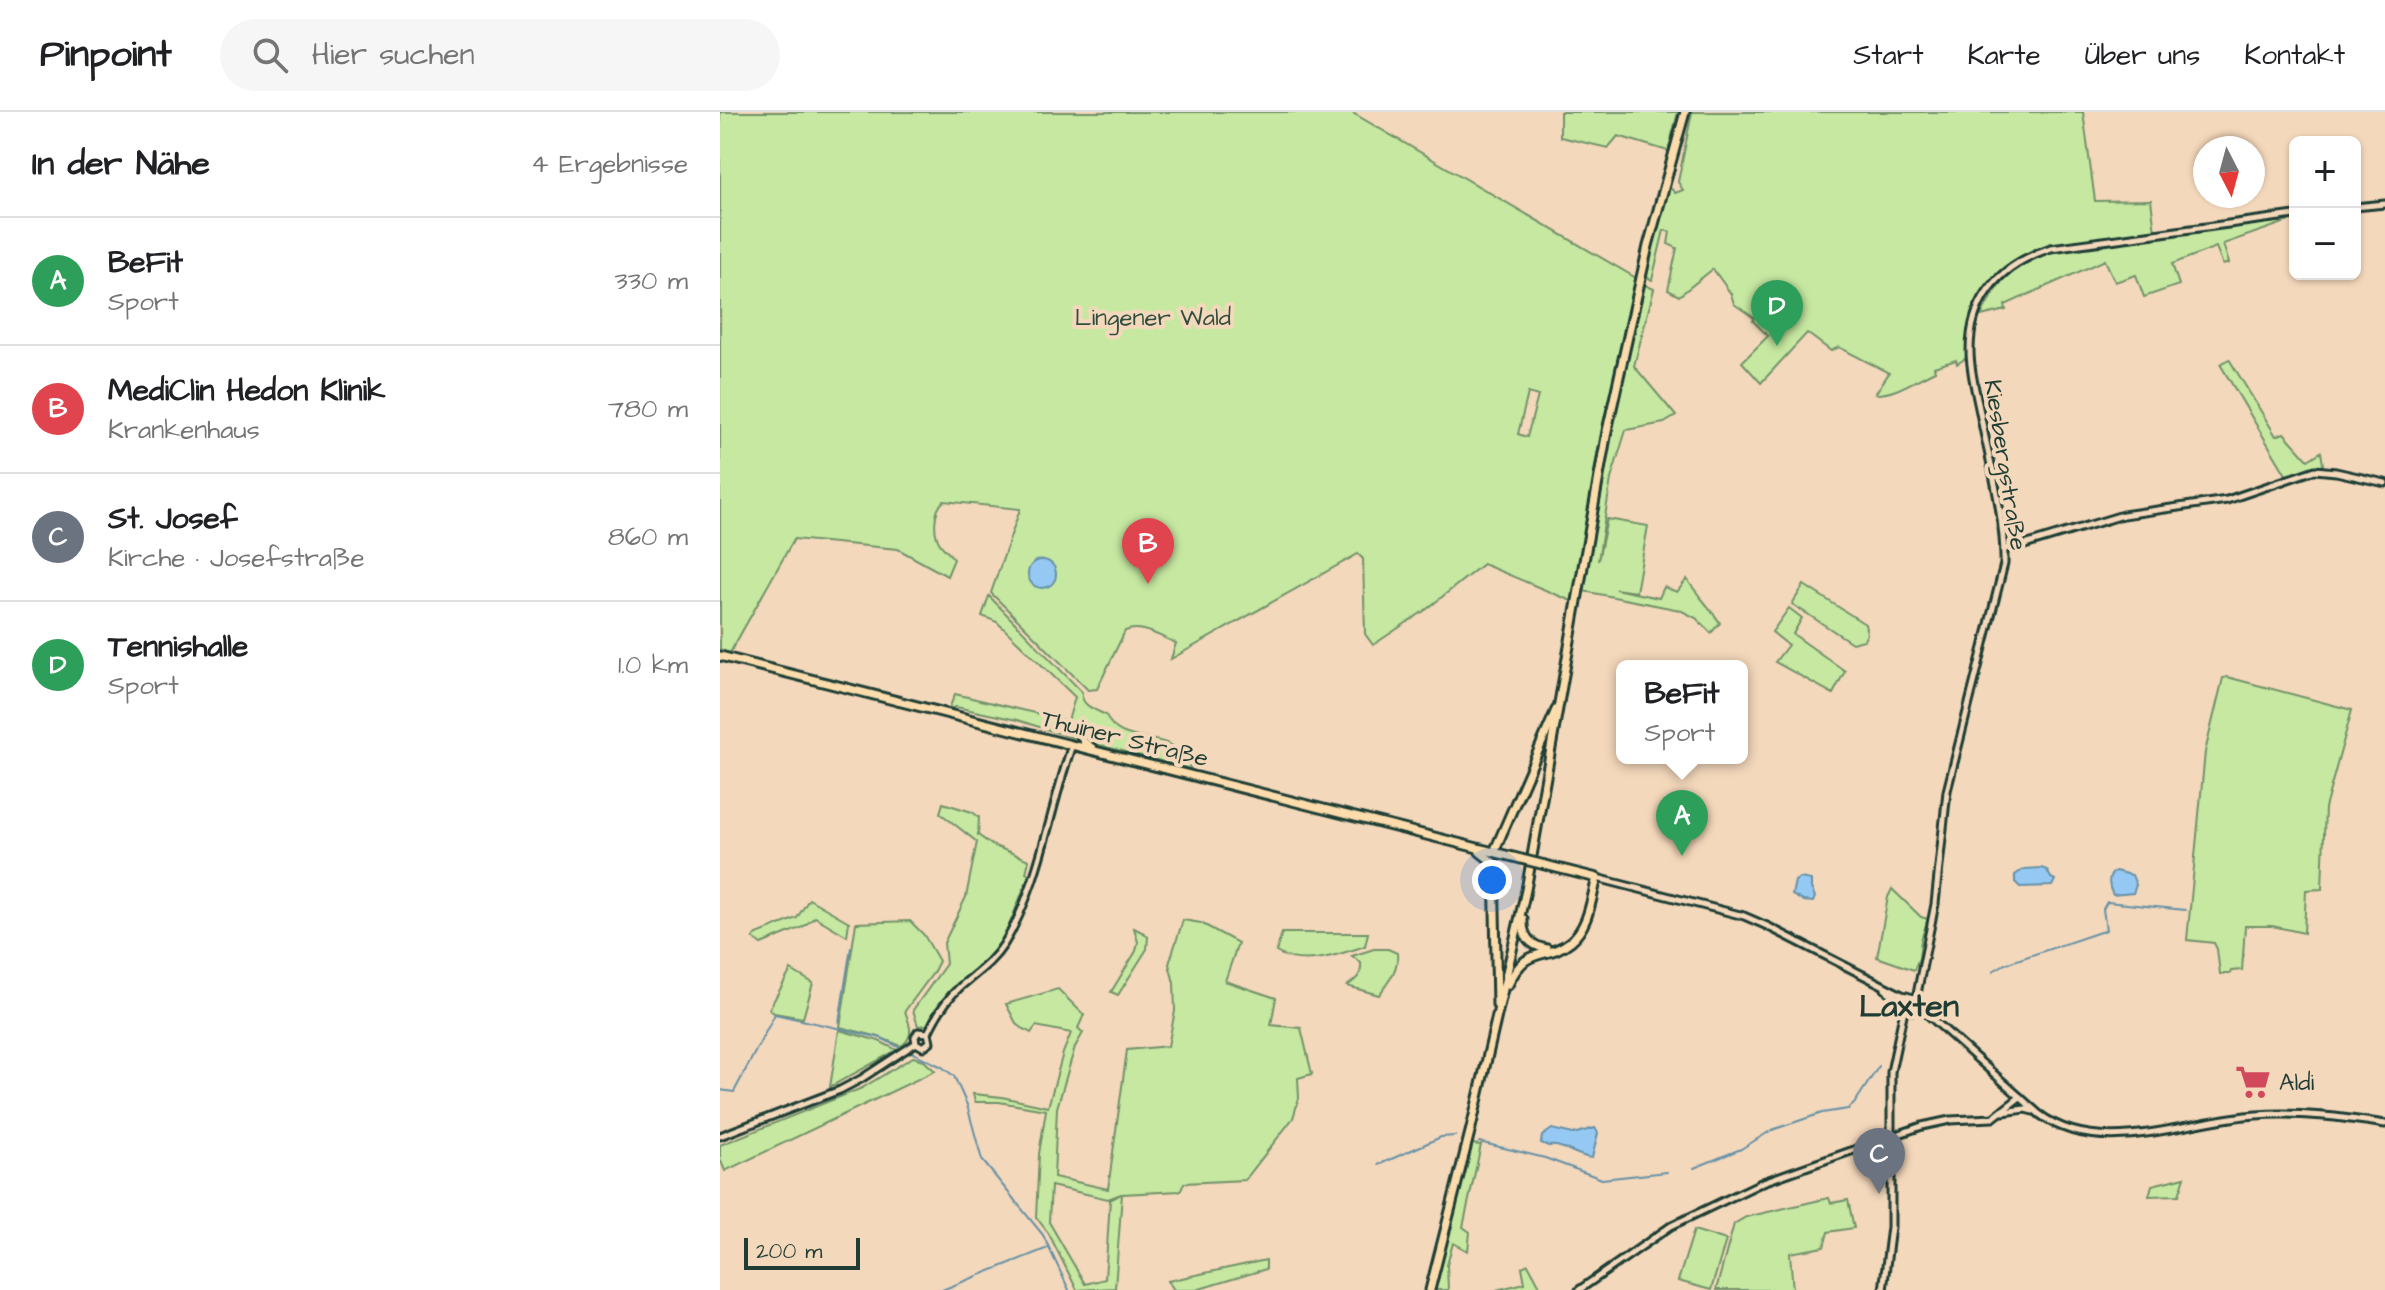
<!DOCTYPE html>
<html lang="de">
<head>
<meta charset="utf-8">
<style>
  :root { --surface:#fff; --page:#f6f6f6; --text:#202124; --muted:#757577; --line:#e0e0e0; --accent:#d1495b }
  body { margin:0; font-family:"Architects Daughter",sans-serif; background:var(--page); color:var(--text) }
  .controls { position:absolute; right:24px; top:24px; display:grid; overflow:hidden; border-radius:12px; box-shadow:0 2px 6px #0004 }
  .controls button { width:72px; height:72px; display:grid; place-items:center; padding:0; border:0; border-bottom:2px solid var(--line); background:var(--surface); color:var(--text); font:40px sans-serif }
  .compass { position:absolute; left:1473px; top:24px; width:72px; height:72px; border-radius:50%; background:var(--surface); box-shadow:0 2px 6px #0004; rotate:174deg }
  .scale { position:absolute; left:24px; bottom:20px; width:116px; box-sizing:border-box; padding-left:8px; border:4px solid #1f3d34; border-top:0; font-size:22px; line-height:28px; white-space:nowrap; color:#1f3d34; -webkit-text-stroke:6px #f4d8bb; paint-order:stroke }
  .you { position:absolute; left:772px; top:768px; width:28px; height:28px; margin:-20px; border:6px solid #fff; border-radius:50%; background:#1a73e8; box-shadow:0 0 0 12px #1a73e833 }
  .badge { display:grid; place-items:center; width:52px; height:52px; border-radius:50%; background:var(--accent); color:#fff; font-size:26px; font-weight:700 }
  .pin { position:absolute; translate:-50% -66px; filter:drop-shadow(0 2px 4px #0008) }
  .pin::after { content:''; position:absolute; top:42px; width:28px; height:24px; background:inherit; clip-path:polygon(0 0,100% 0,50% 100%) }
  .popup { position:absolute; left:896px; top:548px; width:132px; height:104px; box-sizing:border-box; display:grid; place-content:center; border-radius:12px; background:var(--surface); filter:drop-shadow(0 2px 6px #0005); font-size:26px; white-space:nowrap; color:var(--muted) }
  .popup b { font-size:30px; color:var(--text) }
  .popup::after { content:''; position:absolute; left:50%; top:100%; margin-left:-16px; border:16px solid transparent; border-top-color:var(--surface) }
  .list { margin:0; padding:0; list-style:none }
  h2 { display:flex; justify-content:space-between; align-items:center; height:104px; margin:0; padding:0 32px; font-size:34px }
  h2 small { font-size:26px; font-weight:400; color:var(--muted) }
  .list li { display:grid; grid-template-columns:52px 1fr auto; gap:24px; align-items:center; box-sizing:border-box; height:128px; padding:0 32px; border-top:2px solid var(--line) }
  .list b { display:block; font-size:30px; white-space:nowrap }
  .list p { margin:0; font-size:26px; white-space:nowrap; color:var(--muted) }
  .list em { font-size:26px; font-style:normal; color:var(--muted) }
  .icon { flex:none; width:44px; height:44px; fill:none; stroke:currentColor; stroke-width:2; stroke-linecap:round; stroke-linejoin:round }
  .map { position:relative; flex:none; width:1665px; height:1178px; overflow:hidden }
  header { display:flex; align-items:center; gap:48px; box-sizing:border-box; height:112px; padding:0 40px; background:var(--surface); border-bottom:2px solid var(--line) }
  header strong { font-size:38px }
  nav { display:flex; gap:44px; margin-inline-start:auto; font-size:28px }
  .search { width:560px; height:72px; background:var(--page); display:flex; align-items:center; gap:20px; box-sizing:border-box; padding:0 28px; border-radius:44px; color:var(--muted); font-size:30px }
  main { display:flex }
  aside { flex:1; background:var(--surface) }
  .map>svg:first-child { display:block }
  .green { fill:#c6e8a1; stroke:#72926a; stroke-width:2; fill-rule:evenodd }
  .water { fill:#95c9f3; stroke:#6691a7; stroke-width:2 }
  .lines { fill:none; stroke-linecap:round; stroke-linejoin:round }
  .stream { stroke:#6691a7; stroke-width:2 }
  .secondary-casing { stroke:#1f3d34; stroke-width:11 }
  .primary-casing { stroke:#1f3d34; stroke-width:13 }
  .secondary { stroke:#f4d8bb; stroke-width:5 }
  .primary { stroke:#fcdcac; stroke-width:7 }
  .primary-bridge-casing { stroke:#1f3d34; stroke-width:13; stroke-linecap:butt }
  .primary-bridge { stroke:#fcdcac; stroke-width:7 }
  .labels { text-anchor:middle; stroke-width:8; stroke-linejoin:round; paint-order:stroke }
  .park-label { font-size:24px; fill:#304e3f; stroke:#f4d8bb }
  .street-label { font-size:24px; fill:#1f3d34; stroke:#f4d8bb }
  .poi-label { font-size:24px; fill:#1f3d34; stroke:#f4d8bb; text-anchor:start }
  .district-label { font-size:32px; font-weight:bold; fill:#1f3d34; stroke:#f4d8bb }
</style>
</head>
<body>
<header>
<strong>Pinpoint</strong>
<div class="search"><svg class="icon" aria-label="search" viewBox="0 0 24 24"><circle cx="10" cy="10" r="6"/><path d="M15 15l6 6"/></svg>Hier suchen</div>
<nav><a>Start</a><a>Karte</a><a>Über uns</a><a>Kontakt</a></nav>
</header>
<main>
<aside>
<h2>In der Nähe<small>4 Ergebnisse</small></h2>
<ul class="list">
<li><span class="badge" style="background:#2e9e5b">A</span><div><b>BeFit</b><p>Sport</p></div><em>330 m</em></li>
<li><span class="badge" style="background:#e0444e">B</span><div><b>MediClin Hedon Klinik</b><p>Krankenhaus</p></div><em>780 m</em></li>
<li><span class="badge" style="background:#6b7280">C</span><div><b>St. Josef</b><p>Kirche · Josefstraße</p></div><em>860 m</em></li>
<li><span class="badge" style="background:#2e9e5b">D</span><div><b>Tennishalle</b><p>Sport</p></div><em>1.0 km</em></li>
</ul>
</aside>
<div class="map">
<svg width="1665" height="1178" viewBox="0 0 1665 1178">
  <rect width="100%" height="100%" fill="#f4d8bb"/>
  <filter id="ink" filterUnits="userSpaceOnUse"><feTurbulence type="fractalNoise" baseFrequency=".0125" numOctaves="2"/><feDisplacementMap in="SourceGraphic" scale="16" xChannelSelector="R" yChannelSelector="G"/><feConvolveMatrix kernelMatrix="1 2 1 2 8 2 1 2 1" color-interpolation-filters="sRGB"/></filter>
  <g filter="url(#ink)">
    <!-- green -->
    <g class="green">
      <path d="M0,0H631L916,166L877,342L854,490L763,452L707,497L653,533L645,522L643,447L638,442L451,547L456,531C440,525 422,512 405,519L377,577L368,578L271,481L300,397L224,389C213,398 213,421 220,432C224,437 230,442 234,447L227,464L178,437L74,427L10,541L0,538ZM808,281L818,284L807,325L798,322Z"/>
      <polygon points="840,0 958,0 948,39 898,24 888,36 840,25"/>
      <path d="M972,0H1363L1375,89L1431,88L1435,119L1330,133L1300,145L1287,155L1270,175L1250,215L1246,246L1237,252L1236,248L1214,255L1215,259C1197,267 1175,283 1155,282L1169,261L1119,235L1111,239L1087,221L1041,271L1022,250L1048,224L1033,209L1034,206L1014,192L1011,182L993,157L959,184L948,178L957,136L948,132L950,120L944,118L932,168L925,164L947,72L955,81L963,78L958,70Z"/>
      <path d="M1569,109L1503,132L1509,151L1503,153L1496,135L1452,152L1459,173L1424,185L1416,163L1395,170L1385,148L1285,193L1286,198L1261,204C1269,186 1284,162 1302,151C1330,135 1366,136 1398,131C1455,123 1511,113 1569,109Z"/>
      <path d="M923,172L934,177L914,254L956,304L944,311L906,318L891,367L878,449L887,407L928,414L916,480L895,477L939,486L944,475L957,480L967,467C977,483 990,495 1000,511L991,521L976,506L960,498L863,479L893,312Z"/>
      <polygon points="1509,247 1556,324 1564,321 1588,348 1601,340 1603,352 1601,355 1568,366 1500,252"/>
      <polygon points="1084,473 1145,512 1147,522 1144,528 1132,531 1072,492"/>
      <path d="M269,484L362,580C360,594 376,598 386,603C398,634 440,619 461,640C465,645 468,652 471,657L364,629L297,608L236,595L229,597L235,582L348,609L355,585L277,510L262,504Z"/>
      <polygon points="1069,496 1082,506 1073,522 1125,559 1113,582 1055,550 1068,533 1052,520"/>
      <polygon points="1507,565 1632,598 1605,696 1602,777 1586,778 1584,821 1552,814 1525,814 1522,858 1511,859 1510,862 1500,862 1497,837 1494,831 1467,828 1485,640 1503,566"/>
      <polygon points="223,691 252,700 259,705 258,723 272,733 309,748 306,761 309,763 283,829 272,843 240,870 215,897 207,913 198,914 193,898 226,852 224,831 246,785 257,730 220,701"/>
      <polygon points="1172,777 1201,805 1208,807 1201,828 1199,846 1194,858 1157,845 1168,785"/>
      <polygon points="89,787 129,810 127,824 95,805 83,815 41,832 33,826 37,822 77,806"/>
      <path d="M463,808L481,811L518,831L505,869L556,886L551,913L581,916L592,962L578,966L579,986L573,1006L525,1068L464,1071L460,1079L402,1082L395,1176L357,1178L329,1122L316,1105L319,1042L326,998L279,990H255L253,982L282,985L328,995L343,941L351,921L316,914L311,921L297,913L286,892L338,877L364,903L358,916L363,921L355,935L337,996L334,1065L388,1077L407,938L448,934L455,899L454,871L449,852ZM331,1074L388,1087L401,1082L390,1088L385,1167L365,1172L329,1110Z"/>
      <path d="M190,809L204,823L219,849L213,861L185,899C190,913 195,925 181,934L159,925L120,915L136,811Z"/>
      <polygon points="414,816 424,821 428,825 427,837 398,883 391,880 416,839 418,830"/>
      <path d="M562,821H648L645,834C617,843 583,856 556,840Z"/>
      <path d="M654,837H668L677,841C679,858 668,870 659,883L627,874C637,867 642,863 641,851L632,844Z"/>
      <polygon points="71,858 93,871 83,906 54,901 49,897"/>
      <polygon points="119,918 159,929 177,938 110,975"/>
      <polygon points="193,945 203,948 215,959 5,1059 0,1047 0,1033 142,976"/>
      <polygon points="751,1032 761,1033 743,1115 750,1120 748,1139 733,1131 727,1153 728,1178 715,1178"/>
      <polygon points="1465,1065 1459,1083 1429,1084 1432,1073"/>
      <polygon points="1109,1086 1111,1091 1128,1088 1134,1116 1108,1120 1104,1135 1070,1141 1073,1178 996,1178 1014,1112 1026,1105"/>
      <polygon points="974,1118 1006,1128 991,1178 958,1169"/>
      <polygon points="546,1148 546,1157 476,1178 454,1178 448,1169"/>
      <polygon points="808,1152 822,1178 776,1178 805,1171 802,1155"/>
    </g>
    <!-- water -->
    <g class="water">
      <circle cx="322" cy="462" r="14"/>
      <polygon points="1321,756 1327,758 1331,766 1335,768 1332,774 1300,775 1295,770 1295,763 1304,757"/>
      <path d="M1395,759L1412,763L1416,773L1413,781L1393,783C1389,776 1386,764 1395,759Z"/>
      <polygon points="1080,766 1091,768 1091,776 1095,785 1093,790 1083,789 1072,783 1075,769"/>
      <path d="M875,1016L878,1021L872,1046C857,1045 844,1032 828,1034L821,1031L822,1024L832,1017L853,1022Z"/>
    </g>
    <g class="lines">
      <!-- stream -->
      <g class="stream">
        <polyline points="1273,859 1285,852 1386,818 1383,797 1387,790 1465,798"/>
        <polyline points="119,910 131,835"/>
        <polyline points="189,939 222,955 234,964 247,993 262,1048 323,1123 349,1178"/>
        <polyline points="0,978 14,980 55,902 161,926 183,937"/>
        <polyline points="759,1030 825,1046 882,1067 947,1060"/>
        <polyline points="658,1053 721,1025 735,1024"/>
        <polyline points="974,1056 1021,1037 1052,1018 1102,1001 1128,997 1134,992 1159,954"/>
        <polyline points="222,1178 328,1136"/>
      </g>
      <!-- secondary casing -->
      <g class="secondary-casing">
        <g id="secondary">
          <polyline points="1635,95 1665,92"/>
          <polyline points="1284,437 1298,435 1403,403 1507,388 1595,358 1616,360 1665,371"/>
          <polyline points="877,766 1024,804 1047,814 1182,883 1194,886 1197,893 1192,899 1186,899 1181,894 1182,889 1187,884"/>
          <polyline points="1165,877 1181,890"/>
          <path d="M1196,887L1215,792L1227,679L1284,452C1285,405 1270,352 1261,306C1257,284 1250,261 1250,239C1250,184 1282,152 1331,136L1575,103"/>
          <path d="M1197,893L1319,1002C1380,1048 1469,1007 1536,1003C1580,1000 1622,1005 1665,1012"/>
          <path d="M208,921L198,920L195,925L196,931L203,935L210,930L208,921C216,904 225,888 240,875C256,861 272,851 284,832C319,775 330,696 352,633"/>
          <polyline points="1283,1000 1305,997 1313,999"/>
          <polyline points="0,1024 120,978 141,967 196,931"/>
          <polyline points="859,1178 951,1114 1043,1070 1202,1014 1230,1008 1273,1006 1300,985"/>
          <polyline points="1163,1178 1171,1115 1171,960 1184,898"/>
        </g>
      </g>
      <!-- primary casing -->
      <g class="primary-casing">
        <g id="primary">
          <polyline points="0,544 801,747"/>
          <polyline points="358,617 364,630 372,636"/>
          <polyline points="760,740 774,751 777,893"/>
          <polyline points="774,740 836,598"/>
          <path d="M803,807C802,824 810,834 827,837"/>
          <path d="M788,873C807,831 825,850 851,829C869,814 871,787 877,766L825,753"/>
          <polyline points="710,1178 751,1016 806,778 887,319 928,134 965,0"/>
        </g>
      </g>
      <!-- secondary -->
      <use href="#secondary" class="secondary"/>
      <!-- primary -->
      <use href="#primary" class="primary"/>
      <!-- primary-bridge casing -->
      <g class="primary-bridge-casing">
        <polyline id="primary-bridge" points="801,747 825,753"/>
      </g>
      <!-- primary-bridge -->
      <use href="#primary-bridge" class="primary-bridge"/>
    </g>
  </g>
  <!-- icons -->
  <defs>
    <g id="supermarket-bare" transform="scale(2.76)"><path d="M-6-5.5h2.5l.6 2H6L4.5 2H-2.5L-4.4-4H-6ZM-1.5 3.2a1.3 1.3 0 1 0 .1 0ZM3 3.2a1.3 1.3 0 1 0 .1 0Z" fill="#d1495b" stroke="#f4d8bb" stroke-width="2.5" paint-order="stroke"/></g>
  </defs>
  <g fill-rule="evenodd">
    <use href="#supermarket-bare" x="1533" y="970"/>
  </g>
  <g class="labels">
    <!-- park labels -->
    <g class="park-label">
      <text x="433" y="213">Lingener Wald</text>
    </g>
    <!-- street labels -->
    <g class="street-label">
      <text transform="translate(1286 353) rotate(81)" y="8">Kiesbergstraße</text>
      <text transform="translate(405 626) rotate(14)" y="8">Thuiner Straße</text>
    </g>
    <!-- poi labels -->
    <g class="poi-label">
      <text x="1559" y="978">Aldi</text>
    </g>
    <!-- district labels -->
    <g class="district-label">
      <text x="1189" y="904">Laxten</text>
    </g>
  </g>
</svg>
<div class="controls">
<button>+</button>
<button>−</button>
</div>
<svg class="compass" viewBox="-18 -18 36 36"><path d="M0-13l5 13h-10z" fill="#e53935"/><path d="M0 13l5-13h-10z" fill="#757577"/></svg>
<div class="scale">200 m</div>
<div class="you"></div>
<div class="pin badge" style="left:962px;top:744px;background:#2e9e5b">A</div>
<div class="popup"><b>BeFit</b>Sport</div>
<div class="pin badge" style="left:428px;top:472px;background:#e0444e">B</div>
<div class="pin badge" style="left:1159px;top:1082px;background:#6b7280">C</div>
<div class="pin badge" style="left:1057px;top:234px;background:#2e9e5b">D</div>
</div>
</main>
</body>
</html>
